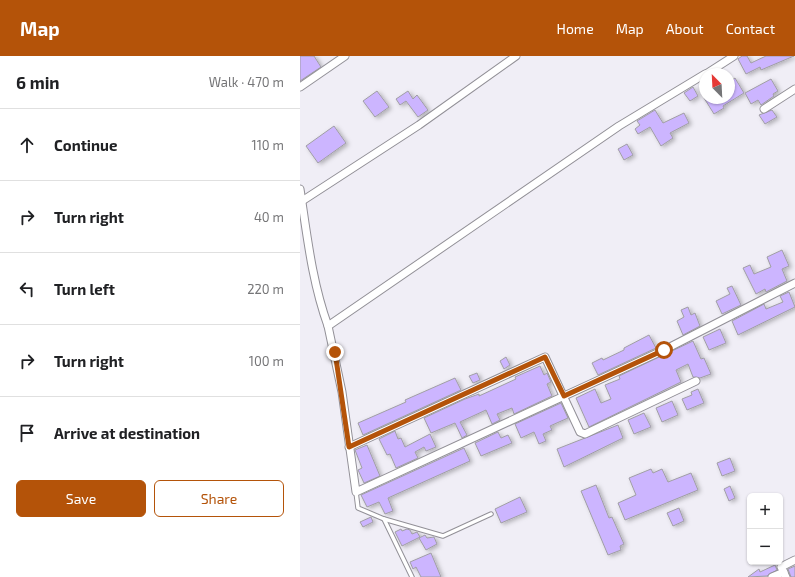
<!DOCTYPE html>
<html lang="en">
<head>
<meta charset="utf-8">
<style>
  :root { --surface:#fff; --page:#f6f6f6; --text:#202124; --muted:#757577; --line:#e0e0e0; --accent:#b45309 }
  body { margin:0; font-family:"Exo 2",sans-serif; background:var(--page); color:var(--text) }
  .controls { position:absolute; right:12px; bottom:12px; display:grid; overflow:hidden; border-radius:6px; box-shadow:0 1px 3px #0004 }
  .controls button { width:36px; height:36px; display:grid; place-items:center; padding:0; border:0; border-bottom:1px solid var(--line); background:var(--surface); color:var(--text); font:20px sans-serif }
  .compass { position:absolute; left:399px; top:12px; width:36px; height:36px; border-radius:50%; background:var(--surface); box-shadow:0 1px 3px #0004; rotate:336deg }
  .stop { position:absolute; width:12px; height:12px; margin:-9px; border:3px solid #b45309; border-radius:50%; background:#fff }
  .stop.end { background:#b45309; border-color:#fff; box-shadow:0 1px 4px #0008 }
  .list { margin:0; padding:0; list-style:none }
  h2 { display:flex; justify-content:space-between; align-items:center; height:52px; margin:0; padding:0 16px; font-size:17px }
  h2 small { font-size:13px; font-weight:400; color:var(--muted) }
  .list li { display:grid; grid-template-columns:26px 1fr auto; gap:12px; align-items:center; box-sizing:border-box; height:72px; padding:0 16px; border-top:1px solid var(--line) }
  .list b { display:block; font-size:15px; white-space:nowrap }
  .list em { font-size:13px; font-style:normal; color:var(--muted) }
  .actions { display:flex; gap:8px; padding:12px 16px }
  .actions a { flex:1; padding:9px 0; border:1px solid var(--accent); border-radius:6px; text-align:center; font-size:14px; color:var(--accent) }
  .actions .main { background:var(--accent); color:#fff }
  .icon { flex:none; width:22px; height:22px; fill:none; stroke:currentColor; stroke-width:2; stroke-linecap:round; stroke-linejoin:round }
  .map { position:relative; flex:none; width:495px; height:521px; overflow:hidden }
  header { display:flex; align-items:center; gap:24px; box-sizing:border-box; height:56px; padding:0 20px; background:var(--accent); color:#fff }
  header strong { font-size:19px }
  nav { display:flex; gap:22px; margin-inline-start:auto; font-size:14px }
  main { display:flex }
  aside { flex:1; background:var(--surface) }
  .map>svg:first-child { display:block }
  .building { fill:#ccb5ff; stroke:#a09ea4; filter:url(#shadow) }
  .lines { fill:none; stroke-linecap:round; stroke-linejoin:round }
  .lane-casing { stroke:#929097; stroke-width:5.5 }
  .street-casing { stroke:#929097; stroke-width:9 }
  .lane { stroke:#fff; stroke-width:3.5 }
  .street { stroke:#fff; stroke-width:7 }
  .route { stroke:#b45309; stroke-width:5 }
</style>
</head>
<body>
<header>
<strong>Map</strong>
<nav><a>Home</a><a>Map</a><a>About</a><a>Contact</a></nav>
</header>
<main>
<aside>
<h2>6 min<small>Walk · 470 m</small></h2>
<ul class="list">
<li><svg class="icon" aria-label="ahead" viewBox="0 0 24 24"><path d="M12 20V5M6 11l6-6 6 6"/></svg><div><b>Continue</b></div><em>110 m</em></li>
<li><svg class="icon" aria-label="right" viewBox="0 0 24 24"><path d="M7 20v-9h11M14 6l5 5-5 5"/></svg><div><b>Turn right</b></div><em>40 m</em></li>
<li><svg class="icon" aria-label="left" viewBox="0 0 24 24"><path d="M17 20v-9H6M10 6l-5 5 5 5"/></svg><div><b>Turn left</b></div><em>220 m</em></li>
<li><svg class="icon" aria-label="right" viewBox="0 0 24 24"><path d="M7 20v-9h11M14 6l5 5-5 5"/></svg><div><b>Turn right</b></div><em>100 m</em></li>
<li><svg class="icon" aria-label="arrive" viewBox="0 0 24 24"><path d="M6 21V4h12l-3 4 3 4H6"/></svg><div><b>Arrive at destination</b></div></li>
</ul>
<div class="actions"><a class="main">Save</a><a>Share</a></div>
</aside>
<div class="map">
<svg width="495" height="521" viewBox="0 0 495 521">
  <defs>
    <filter id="shadow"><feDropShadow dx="2.5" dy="1.5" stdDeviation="2" flood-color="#0004"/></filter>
  </defs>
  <rect width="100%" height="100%" fill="#f0eef6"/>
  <!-- building -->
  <g class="building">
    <polygon points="0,0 14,0 21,11 0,25"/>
    <polygon points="442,0 447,0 451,7 466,0 494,0 461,14 460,11 446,18 438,3"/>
    <polygon points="435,22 444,37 423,50 424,52 414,58 404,42 429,42 429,26"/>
    <polygon points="471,23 478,35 473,38 474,40 461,49 458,44 451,48 445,37"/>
    <polygon points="393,31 398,40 390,45 384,37"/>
    <polygon points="77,35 89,51 75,61 63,45"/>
    <polygon points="108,35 113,43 117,39 128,54 118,61 106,45 100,49 96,43"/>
    <polygon points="355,54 363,67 384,57 389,67 370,77 373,82 361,90 350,71 338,78 335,73 340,69 337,65"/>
    <polygon points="472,54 477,61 465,68 459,59"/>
    <polygon points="34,70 46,87 18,107 6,90"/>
    <polygon points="327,88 333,99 324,104 318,93"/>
    <polygon points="482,194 489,210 482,213 487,225 466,236 465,233 456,238 443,212 450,209 454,218 471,211 467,201"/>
    <polygon points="432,230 441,249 422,258 416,245 430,238 427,232"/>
    <polygon points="489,236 495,251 438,279 432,265 464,248 466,253 483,246 480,240"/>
    <polygon points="388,251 391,259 395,257 400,270 383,279 377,265 384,261 381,254"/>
    <polygon points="420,273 426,287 409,294 403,281"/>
    <polygon points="349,279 356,292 298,319 292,307 302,302 303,304 324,294 324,292"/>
    <polygon points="393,285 401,303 404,302 411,318 400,322 393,321 388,308 376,314 381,326 289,371 276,342 295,333 301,347 311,343 305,329 320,323 319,320"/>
    <polygon points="206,301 210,309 204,313 200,305"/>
    <polygon points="240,310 244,319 247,317 251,326 247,328 252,340 214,358 212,352 197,358 200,364 192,368 186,354 160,366 167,379 162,382 155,367 131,377 124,362 165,343 179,338 179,340 216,323 215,321"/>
    <polygon points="177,317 180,324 173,327 169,320"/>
    <polygon points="155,322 161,334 63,379 58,367 106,346 105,344"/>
    <polygon points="398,333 404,347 387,354 382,343 392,339 391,336"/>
    <polygon points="372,345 378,359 362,366 356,352"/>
    <polygon points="261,347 268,362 250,370 252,374 243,378 246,385 239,388 234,376 221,382 215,368"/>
    <polygon points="344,357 351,371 334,378 328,364"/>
    <polygon points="318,369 323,382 264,411 257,393"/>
    <polygon points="95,375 98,383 101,382 105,391 130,378 136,391 126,395 124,391 115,396 118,402 96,412 90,398 87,399 79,383"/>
    <polygon points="198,376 201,382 208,379 212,387 181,400 175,387"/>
    <polygon points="67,389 80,420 64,427 58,414 62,412 55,394"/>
    <polygon points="164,392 170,405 88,442 93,455 85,458 79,446 67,451 61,439"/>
    <polygon points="430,402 435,415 422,420 417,407"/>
    <polygon points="351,413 353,417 362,413 368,426 391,417 398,434 325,464 318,447 336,439 329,422"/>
    <polygon points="296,429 309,462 312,461 324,488 320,490 321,494 308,499 281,435"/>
    <polygon points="430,430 435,442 429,445 424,433"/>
    <polygon points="220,441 227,456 201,467 195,453"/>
    <polygon points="379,452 384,465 373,470 367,457"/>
    <polygon points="71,461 73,466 63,471 60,466"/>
    <polygon points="101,473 102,475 107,473 110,474 112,478 117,476 120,481 102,490 95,476"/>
    <polygon points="125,479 127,482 134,481 137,488 126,494 119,482"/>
    <polygon points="131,497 141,521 121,521 116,511 113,513 110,506"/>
    <polygon points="475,509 477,514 467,520 448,521 459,513 460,516"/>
    <polygon points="495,510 495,521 491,521 488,513"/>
  </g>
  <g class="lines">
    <!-- lane casing -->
    <g class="lane-casing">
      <g id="lane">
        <polyline points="56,436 58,452 84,463 143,480 191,458"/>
        <polyline points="84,463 112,521"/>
      </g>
    </g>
    <!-- street casing -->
    <g class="street-casing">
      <g id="street">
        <polyline points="406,18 434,0"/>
        <polyline points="0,31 45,0"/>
        <polyline points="464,53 495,33"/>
        <path d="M0,133C7,179 12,226 28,270L319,70L405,18"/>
        <polyline points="2,145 119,69 216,0"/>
        <polyline points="28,270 42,336 56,436 364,294 495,227"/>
        <polyline points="49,391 245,301 280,376 285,378 396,325"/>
        <polyline points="472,521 484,516"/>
        <polyline points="486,521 481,511 495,504"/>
      </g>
    </g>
    <!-- lane -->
    <use href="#lane" class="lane"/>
    <!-- street -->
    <use href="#street" class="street"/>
  </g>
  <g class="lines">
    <!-- route -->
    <polyline class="route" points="35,296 49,391 245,301 264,340 364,294"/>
  </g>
</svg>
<div class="controls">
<button>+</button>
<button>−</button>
</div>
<svg class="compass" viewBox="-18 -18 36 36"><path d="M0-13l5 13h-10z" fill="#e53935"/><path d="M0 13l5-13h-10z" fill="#757577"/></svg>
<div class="stop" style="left:364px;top:294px"></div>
<div class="stop end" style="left:35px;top:296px"></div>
</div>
</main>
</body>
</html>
